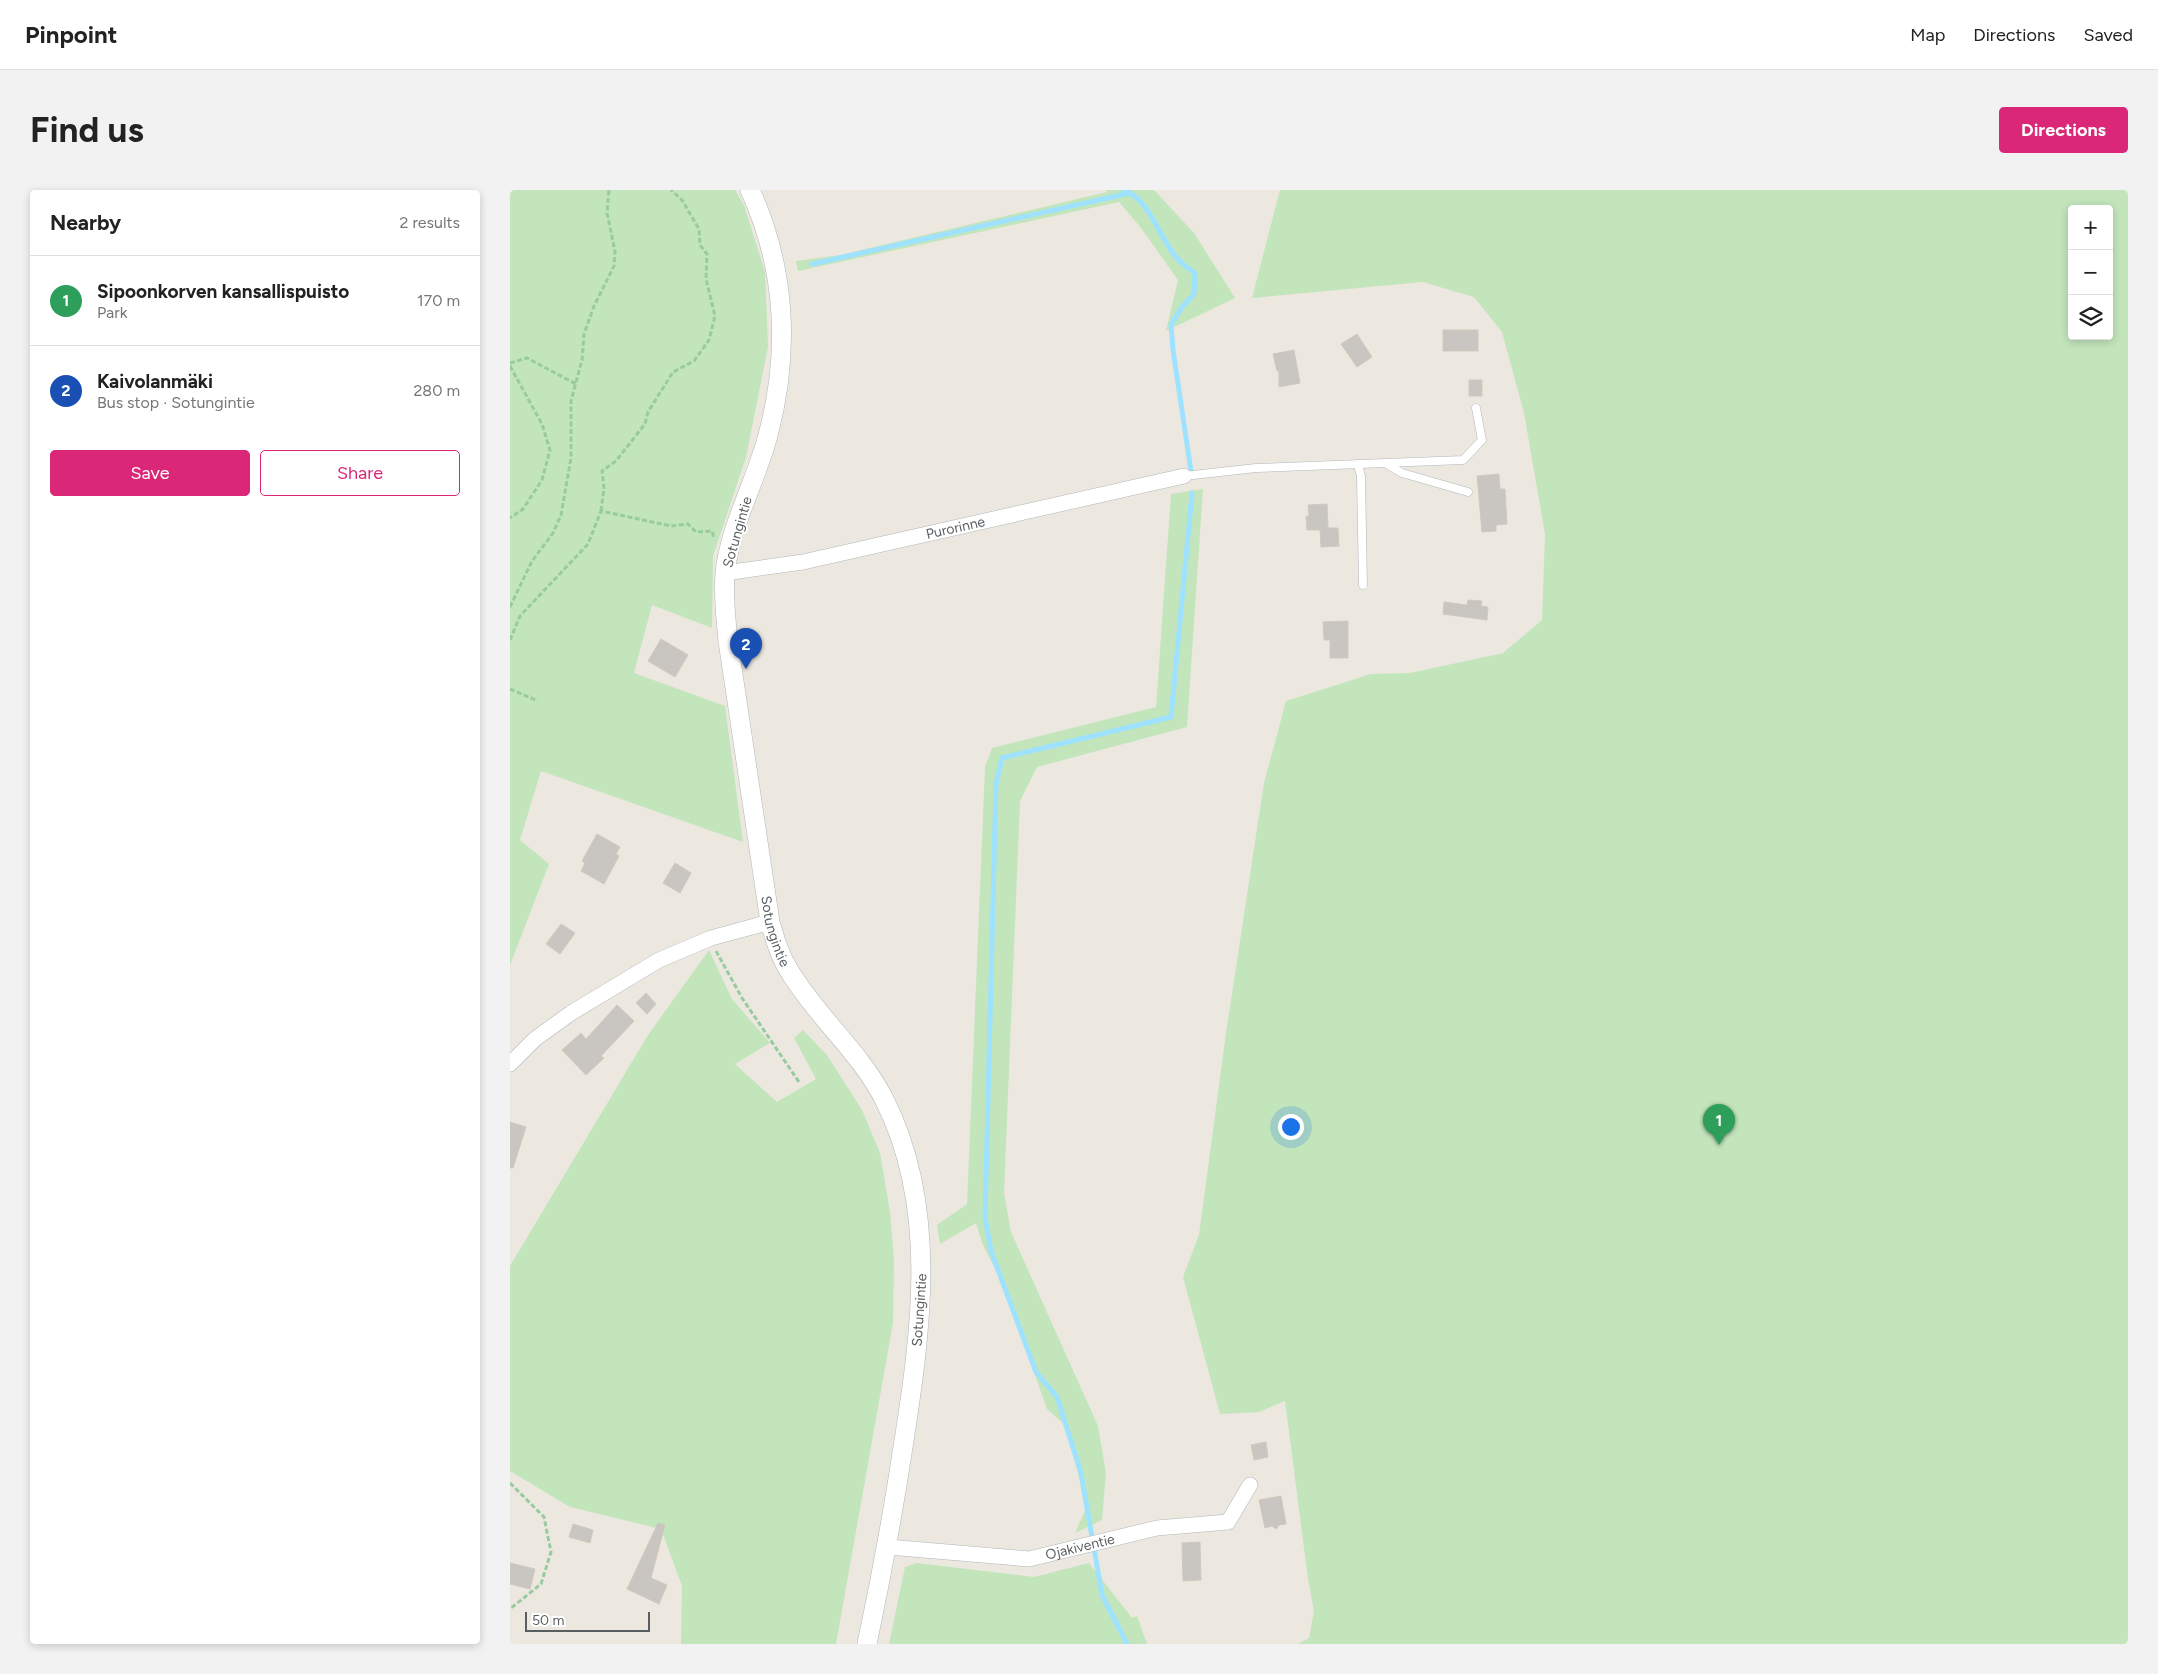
<!DOCTYPE html>
<html lang="en">
<head>
<meta charset="utf-8">
<style>
  :root { --surface:#fff; --page:#f2f2f2; --text:#222; --muted:#767676; --line:#e0e0e0; --accent:#db2777 }
  body { margin:0; font-family:Figtree,sans-serif; background:var(--page); color:var(--text) }
  .controls { position:absolute; right:15px; top:15px; display:grid; overflow:hidden; border-radius:5px; box-shadow:0 2px 8px #0003 }
  .controls button { width:45px; height:45px; display:grid; place-items:center; padding:0; border:0; border-bottom:1px solid var(--line); background:var(--surface); color:var(--text); font:25px sans-serif }
  .scale { position:absolute; left:15px; bottom:12px; width:125px; box-sizing:border-box; padding-left:5px; border:2px solid #595e62; border-top:0; font-size:14px; line-height:18px; white-space:nowrap; color:#595e62; -webkit-text-stroke:4px #fff; paint-order:stroke }
  .you { position:absolute; left:780px; top:936px; width:18px; height:18px; margin:-12px; border:4px solid #fff; border-radius:50%; background:#1a73e8; box-shadow:0 0 0 8px #1a73e833 }
  .badge { display:grid; place-items:center; width:32px; height:32px; border-radius:50%; background:var(--accent); color:#fff; font-size:16px; font-weight:700 }
  .pin { position:absolute; translate:-50% -41px; filter:drop-shadow(0 1px 2px #0008) }
  .pin::after { content:''; position:absolute; top:26px; width:18px; height:15px; background:inherit; clip-path:polygon(0 0,100% 0,50% 100%) }
  .list { margin:0; padding:0; list-style:none }
  h2 { display:flex; justify-content:space-between; align-items:center; height:65px; margin:0; padding:0 20px; font-size:21px }
  h2 small { font-size:16px; font-weight:400; color:var(--muted) }
  .list li { display:grid; grid-template-columns:32px 1fr auto; gap:15px; align-items:center; box-sizing:border-box; height:90px; padding:0 20px; border-top:1px solid var(--line) }
  .list b { display:block; font-size:19px; white-space:nowrap }
  .list p { margin:0; font-size:16px; white-space:nowrap; color:var(--muted) }
  .list em { font-size:16px; font-style:normal; color:var(--muted) }
  .actions { display:flex; gap:10px; padding:15px 20px }
  .actions a { flex:1; padding:11px 0; border:1px solid var(--accent); border-radius:5px; text-align:center; font-size:18px; color:var(--accent) }
  .actions .main { background:var(--accent); color:#fff }
  .icon { flex:none; width:28px; height:28px; fill:none; stroke:currentColor; stroke-width:2; stroke-linecap:round; stroke-linejoin:round }
  .map { position:relative; flex:none; width:1618px; height:1454px; overflow:hidden; border-radius:5px }
  header { display:flex; align-items:center; gap:30px; box-sizing:border-box; height:70px; padding:0 25px; background:var(--surface); border-bottom:1px solid var(--line) }
  header strong { font-size:24px }
  nav { display:flex; gap:28px; margin-inline-start:auto; font-size:18px }
  .intro { display:flex; align-items:center; justify-content:space-between; box-sizing:border-box; height:120px; padding:0 30px }
  h1 { margin:0; font-size:35px }
  .button { padding:12px 22px; border-radius:5px; background:var(--accent); color:#fff; font-size:18px; font-weight:700 }
  main { display:flex; gap:30px; padding:0 30px }
  aside { flex:1; background:var(--surface); border-radius:5px; box-shadow:0 2px 8px #0003 }
  .map>svg:first-child { display:block }
  .green { fill:#c2e5bc; fill-rule:evenodd }
  .lines { fill:none; stroke-linecap:round; stroke-linejoin:round }
  .stream { stroke:#9ee2ff; stroke-width:5 }
  .building { fill:#c9c5c0; stroke:#d1c9bf }
  .service-casing { stroke:#b1b5b9; stroke-width:9 }
  .minor-casing { stroke:#b1b5b9; stroke-width:16 }
  .tertiary-casing { stroke:#b1b5b9; stroke-width:20 }
  .path { stroke:#98cb9f; stroke-width:3; stroke-dasharray:5 2.5; stroke-linecap:butt }
  .service { stroke:#fff; stroke-width:8 }
  .minor { stroke:#fff; stroke-width:15 }
  .tertiary { stroke:#fff; stroke-width:19 }
  .labels { text-anchor:middle; stroke-width:4; stroke-linejoin:round; paint-order:stroke }
  .street-label { font-size:14px; fill:#595e62; stroke:#fff }
</style>
</head>
<body>
<header>
<strong>Pinpoint</strong>
<nav><a>Map</a><a>Directions</a><a>Saved</a></nav>
</header>
<div class="intro"><h1>Find us</h1><a class="button">Directions</a></div>
<main>
<aside>
<h2>Nearby<small>2 results</small></h2>
<ul class="list">
<li><span class="badge" style="background:#2e9e5b">1</span><div><b>Sipoonkorven kansallispuisto</b><p>Park</p></div><em>170 m</em></li>
<li><span class="badge" style="background:#1a4fb4">2</span><div><b>Kaivolanmäki</b><p>Bus stop · Sotungintie</p></div><em>280 m</em></li>
</ul>
<div class="actions"><a class="main">Save</a><a>Share</a></div>
</aside>
<div class="map">
<svg width="1618" height="1454" viewBox="0 0 1618 1454">
  <rect width="100%" height="100%" fill="#ece8e0"/>
  <!-- green -->
  <g class="green">
    <polygon points="0,0 225,0 234,15 255,82 258,157 236,267 203,366 202,438 142,415 124,483 215,516 233,652 31,581 10,650 39,674 0,775"/>
    <polygon points="596,0 644,0 684,43 725,108 656,141 668,90 631,38 609,12 288,81 286,71 330,65 597,2"/>
    <path d="M770,0H1618V1454H788L799,1448L804,1421L798,1389L775,1211L749,1222L710,1224L673,1087L689,1045L716,843L754,593L776,511L861,484L900,483L993,463L1032,430L1035,344L1014,223L992,142L964,107L913,92L742,108ZM1562,19H1599V146H1562Z"/>
    <polygon points="693,299 677,537 527,577 510,611 494,1003 501,1042 588,1236 596,1283 592,1330 565,1343 576,1318 557,1237 537,1219 492,1092 472,1053 466,1033 430,1054 427,1035 457,1014 475,577 482,558 646,517 661,304"/>
    <polygon points="199,760 222,809 260,853 225,874 267,912 306,889 284,848 293,840 317,865 352,920 370,963 380,1022 384,1069 383,1133 326,1454 171,1454 172,1396 151,1339 60,1317 0,1281 0,1076 138,845"/>
    <polygon points="407,1373 524,1387 579,1373 622,1428 627,1426 637,1454 379,1454 395,1377"/>
  </g>
  <g class="lines">
    <!-- stream -->
    <g class="stream">
      <path d="M614,0C641,11 649,48 667,68C672,74 679,79 685,83L684,104L672,117L661,135L663,160L681,281"/>
      <polyline points="302,74 620,3"/>
      <polyline points="617,1454 592,1405 571,1283 547,1207 526,1182 481,1061 475,1027 486,594 492,568 661,527 682,303"/>
    </g>
  </g>
  <!-- building -->
  <g class="building">
    <rect x="933" y="140" width="35" height="21"/>
    <polygon points="847,144 862,167 847,177 831,154"/>
    <polygon points="784,160 790,193 769,197 769,181 767,181 763,164"/>
    <rect x="959" y="190" width="13" height="16"/>
    <polygon points="989,284 990,299 995,299 997,334 986,335 986,341 972,342 967,286"/>
    <polygon points="817,314 818,338 828,338 829,356 811,357 810,340 797,340 796,326 799,326 798,315"/>
    <polygon points="958,410 972,411 971,416 978,417 977,430 933,424 934,412 957,415"/>
    <polygon points="838,431 838,468 820,468 820,450 814,450 813,432"/>
    <polygon points="151,449 178,465 165,487 138,471"/>
    <polygon points="87,644 110,657 106,664 109,666 94,694 71,681 75,673 72,671"/>
    <polygon points="165,673 181,683 170,703 153,693"/>
    <polygon points="51,734 65,743 50,764 36,754"/>
    <polygon points="136,803 146,814 137,824 126,813"/>
    <polygon points="107,815 124,831 91,866 94,868 76,885 52,860 71,843 76,849"/>
    <polygon points="0,932 16,937 3,978 0,978"/>
    <polygon points="756,1252 758,1267 744,1270 741,1255"/>
    <polygon points="771,1306 776,1334 769,1335 766,1339 762,1336 755,1338 749,1310"/>
    <polygon points="148,1333 155,1335 141,1388 157,1395 149,1414 117,1399"/>
    <polygon points="63,1334 83,1340 80,1353 59,1347"/>
    <polygon points="690,1352 691,1390 673,1391 672,1353"/>
    <polygon points="0,1373 25,1379 20,1399 0,1394"/>
  </g>
  <g class="lines">
    <!-- service casing -->
    <g class="service-casing">
      <g id="service">
        <polyline points="877,274 892,283 958,302"/>
        <polyline points="848,275 851,286 853,395"/>
        <polyline points="674,286 746,278 953,270 972,250 966,218"/>
      </g>
    </g>
    <!-- minor casing -->
    <g class="minor-casing">
      <g id="minor">
        <path id="s1" d="M215,383L293,372L674,286"/>
        <polyline points="0,874 25,849 61,823 149,770 201,748 260,732"/>
        <path id="s2" d="M378,1357L519,1369L647,1338L718,1332L740,1295"/>
      </g>
    </g>
    <!-- tertiary casing -->
    <g class="tertiary-casing">
      <g id="tertiary">
        <path id="s3" d="M240,0C276,78 280,163 258,245C246,292 220,335 215,383C213,406 216,429 218,451L260,732C265,749 270,767 280,782C307,827 350,862 374,909C429,1017 411,1142 393,1257C383,1323 371,1388 357,1454"/>
      </g>
    </g>
    <!-- path -->
    <g class="path">
      <polyline points="0,173 17,168 66,194"/>
      <polyline points="0,176 32,234 40,260 32,290 13,319 0,328"/>
      <polyline points="91,321 94,298 92,281 106,271 135,234 138,222 163,182 184,171 199,150 205,126 196,89 197,64 190,55 189,39 172,10 161,0"/>
      <polyline points="0,417 22,371 43,343 51,325 61,268 61,211 72,170 74,144 84,116 104,76 105,61 97,23 99,0"/>
      <polyline points="0,450 10,426 78,354 91,321 161,336 178,334 186,342 202,341 204,348"/>
      <polyline points="0,499 28,511"/>
      <polyline points="206,761 232,808 289,892"/>
      <polyline points="0,1293 34,1327 41,1362 31,1394 0,1419"/>
    </g>
    <!-- service -->
    <use href="#service" class="service"/>
    <!-- minor -->
    <use href="#minor" class="minor"/>
    <!-- tertiary -->
    <use href="#tertiary" class="tertiary"/>
  </g>
  <g class="labels">
    <!-- street labels -->
    <g class="street-label">
      <text dy="5" stroke="none"><textPath href="#s1" startOffset="235">Purorinne</textPath></text>
      <text transform="translate(227 342) rotate(-74)" y="5">Sotungintie</text>
      <text dy="5" stroke="none"><textPath href="#s3" startOffset="758">Sotungintie</textPath></text>
      <text transform="translate(409 1120) rotate(-86)" y="5">Sotungintie</text>
      <text dy="5" stroke="none"><textPath href="#s2" startOffset="194">Ojakiventie</textPath></text>
    </g>
  </g>
</svg>
<div class="controls">
<button>+</button>
<button>−</button>
<button><svg class="icon" aria-label="layers" viewBox="0 0 24 24"><path d="M12 4l9 5-9 5-9-5zM3 14l9 5 9-5"/></svg></button>
</div>
<div class="scale">50 m</div>
<div class="you"></div>
<div class="pin badge" style="left:1209px;top:955px;background:#2e9e5b">1</div>
<div class="pin badge" style="left:236px;top:479px;background:#1a4fb4">2</div>
</div>
</main>
</body>
</html>
